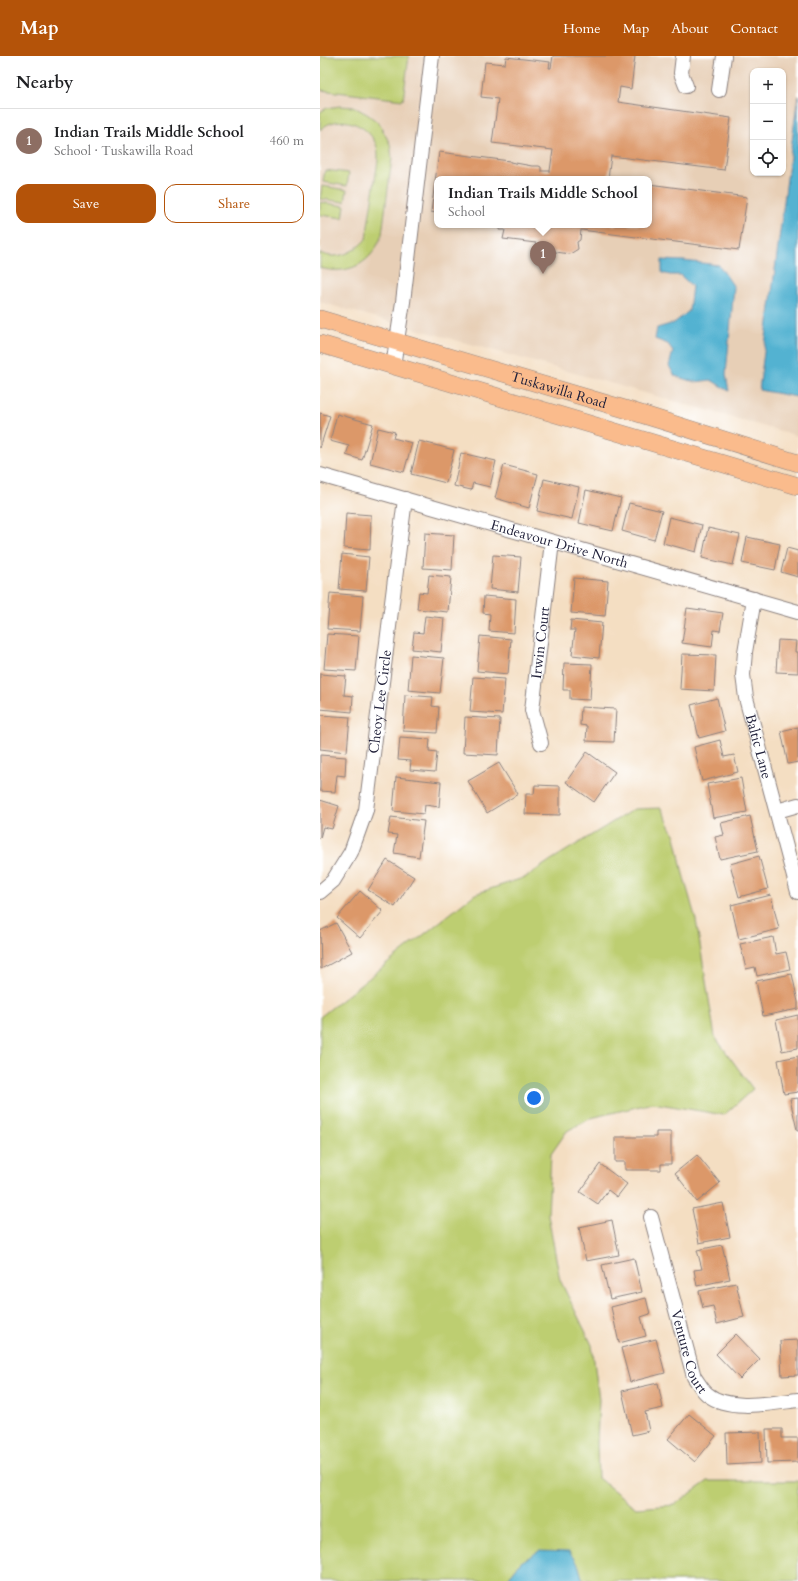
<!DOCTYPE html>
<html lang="en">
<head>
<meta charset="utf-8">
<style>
  :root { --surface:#fff; --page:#f6f6f6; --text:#202124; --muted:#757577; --line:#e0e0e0; --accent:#b45309 }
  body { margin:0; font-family:Cardo,serif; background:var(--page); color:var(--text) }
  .controls { position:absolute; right:12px; top:12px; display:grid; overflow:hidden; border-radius:8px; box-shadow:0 1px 3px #0004 }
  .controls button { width:36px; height:36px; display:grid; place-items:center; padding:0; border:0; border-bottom:1px solid var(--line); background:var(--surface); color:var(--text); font:20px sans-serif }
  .you { position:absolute; left:214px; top:1042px; width:14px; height:14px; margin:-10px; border:3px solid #fff; border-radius:50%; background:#1a73e8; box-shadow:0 0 0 6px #1a73e833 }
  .badge { display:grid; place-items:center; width:26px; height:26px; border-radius:50%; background:var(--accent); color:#fff; font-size:13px; font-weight:700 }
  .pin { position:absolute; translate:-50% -33px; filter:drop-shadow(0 1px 2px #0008) }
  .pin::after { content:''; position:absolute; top:21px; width:14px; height:12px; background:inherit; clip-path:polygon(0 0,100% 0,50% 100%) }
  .popup { position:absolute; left:114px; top:120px; width:218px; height:52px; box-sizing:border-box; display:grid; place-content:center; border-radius:8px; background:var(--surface); filter:drop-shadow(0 1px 3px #0005); font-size:13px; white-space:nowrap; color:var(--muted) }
  .popup b { font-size:15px; color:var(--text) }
  .popup::after { content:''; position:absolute; left:50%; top:100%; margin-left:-8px; border:8px solid transparent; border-top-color:var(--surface) }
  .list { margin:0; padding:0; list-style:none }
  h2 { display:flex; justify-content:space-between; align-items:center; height:52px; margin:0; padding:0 16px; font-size:17px }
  h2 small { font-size:13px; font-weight:400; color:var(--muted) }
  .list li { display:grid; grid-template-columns:26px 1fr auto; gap:12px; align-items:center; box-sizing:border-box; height:64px; padding:0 16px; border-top:1px solid var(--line) }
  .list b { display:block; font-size:15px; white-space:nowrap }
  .list p { margin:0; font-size:13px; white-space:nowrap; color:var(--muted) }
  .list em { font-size:13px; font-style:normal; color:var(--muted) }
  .actions { display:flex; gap:8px; padding:12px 16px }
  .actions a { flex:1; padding:9px 0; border:1px solid var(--accent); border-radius:12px; text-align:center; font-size:14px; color:var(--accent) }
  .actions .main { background:var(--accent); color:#fff }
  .icon { flex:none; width:22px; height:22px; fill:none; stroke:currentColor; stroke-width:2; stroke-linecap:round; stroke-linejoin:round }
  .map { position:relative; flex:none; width:478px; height:1525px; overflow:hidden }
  header { display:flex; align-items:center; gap:24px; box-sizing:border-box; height:56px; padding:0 20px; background:var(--accent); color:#fff }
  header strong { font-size:19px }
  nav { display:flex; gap:22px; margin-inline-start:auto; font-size:14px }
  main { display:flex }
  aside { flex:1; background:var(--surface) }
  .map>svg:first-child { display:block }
  .built { fill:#e7cfb6; fill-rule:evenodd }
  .green { fill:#bdce71; stroke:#707856 }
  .water { fill:#52b2d1; stroke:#3a6a86 }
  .building { fill:#dc9869 }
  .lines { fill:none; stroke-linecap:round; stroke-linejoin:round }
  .minor-casing { stroke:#8b807e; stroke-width:16 }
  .major-casing { stroke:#8b807e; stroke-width:18 }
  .minor { stroke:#fff; stroke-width:14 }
  .major { stroke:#fabb8c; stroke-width:17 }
  .labels { text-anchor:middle; stroke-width:3; stroke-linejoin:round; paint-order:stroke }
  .street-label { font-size:14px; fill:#22223b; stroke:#fff }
</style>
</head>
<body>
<header>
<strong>Map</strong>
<nav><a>Home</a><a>Map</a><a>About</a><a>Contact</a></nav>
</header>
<main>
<aside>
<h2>Nearby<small></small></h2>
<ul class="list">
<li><span class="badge" style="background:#8d6e63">1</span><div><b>Indian Trails Middle School</b><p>School · Tuskawilla Road</p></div><em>460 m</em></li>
</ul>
<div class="actions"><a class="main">Save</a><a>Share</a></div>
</aside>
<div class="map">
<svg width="478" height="1525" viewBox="0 0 478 1525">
  <rect width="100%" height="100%" fill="#fff"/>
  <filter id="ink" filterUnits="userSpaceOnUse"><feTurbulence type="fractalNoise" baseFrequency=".025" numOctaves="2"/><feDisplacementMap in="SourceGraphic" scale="8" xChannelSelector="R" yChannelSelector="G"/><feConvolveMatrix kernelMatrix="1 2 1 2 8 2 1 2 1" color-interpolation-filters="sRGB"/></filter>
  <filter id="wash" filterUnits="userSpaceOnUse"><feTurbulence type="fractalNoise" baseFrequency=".012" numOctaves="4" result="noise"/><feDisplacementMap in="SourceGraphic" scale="16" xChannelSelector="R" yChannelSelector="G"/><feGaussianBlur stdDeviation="0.9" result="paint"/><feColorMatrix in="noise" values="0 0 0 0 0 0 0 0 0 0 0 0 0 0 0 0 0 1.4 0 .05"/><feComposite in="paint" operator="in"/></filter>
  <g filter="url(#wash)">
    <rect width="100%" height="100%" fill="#f4dec2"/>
    <!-- built -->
    <path class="built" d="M0,0H478V380L0,246ZM433,15H463V117H433ZM117,123H329V169H117Z"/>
    <!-- green -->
    <g class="green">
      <polygon points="0,0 89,0 83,44 0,34"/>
      <path d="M20,50L34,51L47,58L59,67L70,88L72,102L62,178C53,207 29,220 0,212V197C17,205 35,196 46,183L58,104C58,100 58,95 57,91C50,68 18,56 0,74V56L7,52Z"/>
      <polygon points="5,114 29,117 27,130 3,126"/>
      <polygon points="2,130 27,134 25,146 0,143"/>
      <polygon points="0,146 25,150 23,162 0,159"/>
      <polygon points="341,752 355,780 363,818 376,864 395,981 433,1033 404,1059 333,1047 271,1062 247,1075 231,1098 228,1159 240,1224 272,1289 279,1344 277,1385 278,1422 316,1452 354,1449 388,1425 478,1425 478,1525 273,1525 262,1522 258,1508 201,1506 186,1525 0,1525 0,961 155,838 206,821 231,804 314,753"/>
    </g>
    <!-- water -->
    <g class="water">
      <polygon points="478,40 478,335 477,341 439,334"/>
      <polygon points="342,204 364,205 399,209 414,231 406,318 409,335 391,324 374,326 355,320 349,310 353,295 348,288 335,283 337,272 354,267 369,255 372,230 360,219 350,219 342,217"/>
      <polygon points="219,1495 249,1496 258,1508 263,1525 186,1525 201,1506"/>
    </g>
    <g id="blocks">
      <!-- building -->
      <g class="building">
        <polygon points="233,0 315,0 311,33 300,31 298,46 411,62 404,114 291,100 288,123 117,123 117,157 111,156 119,96 190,105 190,106 212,110 219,110 221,111 221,115 230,115 233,94 172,87 178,43 161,41 165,6 185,8 186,1 230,6 229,12 231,12"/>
        <polygon points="329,128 427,141 419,194 261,174 260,184 257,186 258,193 250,198 215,193 216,187 183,183 185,174 179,174 180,169 329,169"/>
        <polygon points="0,357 10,360 0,392"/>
        <polygon points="17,358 53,368 42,404 26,399 29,390 10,385"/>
        <polygon points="58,372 75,376 73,382 92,387 84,416 50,407"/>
        <polygon points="99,385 134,394 126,427 91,418"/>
        <polygon points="141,397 176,405 170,431 153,427 151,434 134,430"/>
        <polygon points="184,409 218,418 209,452 175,442"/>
        <polygon points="224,423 259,431 252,463 217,455"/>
        <polygon points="266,434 301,442 293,475 259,467"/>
        <polygon points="309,447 342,455 334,484 302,475"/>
        <polygon points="26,457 51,459 50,494 24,492"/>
        <polygon points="349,461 382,469 376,496 343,487"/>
        <polygon points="388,472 420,479 413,509 382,502"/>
        <polygon points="105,477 134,479 132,514 103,512"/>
        <polygon points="427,481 460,488 455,514 422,507"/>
        <polygon points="467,492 478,495 478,521 461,516"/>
        <polygon points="22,498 49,501 46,535 19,533"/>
        <polygon points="173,499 201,501 198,536 170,533"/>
        <polygon points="109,519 131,521 128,556 97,553 99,536 107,537"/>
        <polygon points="254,522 288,525 285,560 251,557"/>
        <polygon points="10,537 43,540 40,575 7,573"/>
        <polygon points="164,540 196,543 194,577 169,575 170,558 163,557"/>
        <polygon points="367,552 403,557 400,575 394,574 392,591 362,587"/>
        <polygon points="105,560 124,562 121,596 92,593 94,576 103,577"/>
        <polygon points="251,564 282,567 279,602 252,599 255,574 250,574"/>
        <polygon points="7,578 39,580 36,615 4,613"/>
        <polygon points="160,580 191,583 188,618 157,615"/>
        <polygon points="458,584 476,585 475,596 478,596 478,617 456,616"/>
        <polygon points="362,598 396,599 394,635 360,633"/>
        <polygon points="91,599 124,602 120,637 88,634"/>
        <polygon points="244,607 272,608 270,644 250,643 250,634 243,634"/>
        <polygon points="0,618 26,620 24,639 33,640 32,656 0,653"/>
        <polygon points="153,621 185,623 182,658 150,656"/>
        <polygon points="85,639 113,641 112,650 119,651 117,677 83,675"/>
        <polygon points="397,642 405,675 379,682 371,649"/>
        <polygon points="261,651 296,653 294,686 266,685 267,670 260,669"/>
        <polygon points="0,659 30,661 27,696 0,693"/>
        <polygon points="145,661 180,663 178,699 143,697"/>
        <polygon points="478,671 478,706 468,708 461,675"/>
        <polygon points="80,681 110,683 109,695 117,696 115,716 90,714 91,705 78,704"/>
        <polygon points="400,684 404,701 414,699 418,716 382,725 374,691"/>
        <polygon points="267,696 295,716 274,746 246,726"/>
        <polygon points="0,699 26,701 25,720 17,719 15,736 0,735"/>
        <polygon points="179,707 198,738 167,757 148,725"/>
        <polygon points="76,721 121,726 119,751 105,749 104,758 73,755"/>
        <polygon points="421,722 427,756 393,762 387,728"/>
        <polygon points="215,729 240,730 240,759 205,758 206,738 214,738"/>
        <polygon points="0,744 19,750 12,773 3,771 0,782"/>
        <polygon points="430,760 438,795 400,803 395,781 404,779 401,767"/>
        <polygon points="71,761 104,765 99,801 74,797 77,779 68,778"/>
        <polygon points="439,800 448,833 419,841 410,808"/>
        <polygon points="67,804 94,821 75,851 48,834"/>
        <polygon points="40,835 63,855 40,882 17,862"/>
        <polygon points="451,839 459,873 419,883 411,849"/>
        <polygon points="16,867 32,896 1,913 0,875"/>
        <polygon points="453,881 456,898 466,896 470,913 437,920 435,911 426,913 420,888"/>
        <polygon points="472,918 478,946 478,953 443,960 436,925"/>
        <polygon points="478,959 478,992 462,995 456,964"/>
        <polygon points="478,1000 478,1036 464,1038 458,1004"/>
        <polygon points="478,1042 478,1074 477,1074 470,1043"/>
        <polygon points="336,1076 351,1076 351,1108 341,1108 341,1114 305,1114 305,1106 295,1106 295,1081 336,1081"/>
        <polygon points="377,1099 400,1127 377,1146 355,1117"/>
        <polygon points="280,1108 307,1128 297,1141 288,1134 278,1148 260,1136"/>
        <polygon points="403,1147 410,1181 379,1187 372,1153"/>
        <polygon points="292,1164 299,1199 266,1205 259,1171"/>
        <polygon points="402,1189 410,1223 377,1230 374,1214 382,1213 377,1194"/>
        <polygon points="314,1202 322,1236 290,1243 282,1209"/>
        <polygon points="416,1227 424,1261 397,1268 393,1250 383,1252 379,1235"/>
        <polygon points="326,1242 330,1258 321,1261 326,1280 299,1287 291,1251"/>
        <polygon points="416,1278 440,1303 420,1323 396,1298"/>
        <polygon points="336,1283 345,1317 310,1326 301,1292"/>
        <polygon points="478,1284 478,1319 462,1320 460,1285"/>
        <polygon points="338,1327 343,1352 325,1356 329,1375 312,1379 302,1335"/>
        <polygon points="369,1358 396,1380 375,1406 348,1383"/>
        <polygon points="446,1373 462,1373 462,1382 478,1382 478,1406 447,1407"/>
        <polygon points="440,1376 441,1407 407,1409 406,1377"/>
      </g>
    </g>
  </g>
  <g filter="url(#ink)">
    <use href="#blocks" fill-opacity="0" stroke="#8b807e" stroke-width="1"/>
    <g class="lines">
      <!-- minor casing -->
      <g class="minor-casing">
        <g id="minor">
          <polyline points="363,0 361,17 366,30"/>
          <polyline points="399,34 404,0"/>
          <polyline points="73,310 83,246 112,0"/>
          <path id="s1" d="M0,419L478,556"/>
          <path id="s2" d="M434,543L425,596L423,619L426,642L478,836"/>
          <path id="s3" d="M221,687L212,654L232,486"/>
          <polyline points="457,755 478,749"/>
          <path id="s4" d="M0,836L13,825L31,796L46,754L85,443"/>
          <path id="s5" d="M331,1161L374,1321C378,1326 382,1334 387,1338C409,1356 452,1347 478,1344"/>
        </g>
      </g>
      <!-- major casing -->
      <g class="major-casing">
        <g id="major">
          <path id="s6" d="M0,263L308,354L478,407"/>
          <polyline points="0,288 478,430"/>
        </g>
      </g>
      <!-- minor -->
      <use href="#minor" class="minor"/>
      <!-- major -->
      <use href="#major" class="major"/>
    </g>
  </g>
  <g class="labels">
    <!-- street labels -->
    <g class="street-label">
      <text dy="5" stroke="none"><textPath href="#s6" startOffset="249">Tuskawilla Road</textPath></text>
      <text dy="5" stroke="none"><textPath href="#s1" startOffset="249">Endeavour Drive North</textPath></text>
      <text dy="5" stroke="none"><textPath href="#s3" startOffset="102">Irwin Court</textPath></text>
      <text dy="5" stroke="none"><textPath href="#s4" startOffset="205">Cheoy Lee Circle</textPath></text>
      <text dy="5" stroke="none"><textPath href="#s2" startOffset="150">Baltic Lane</textPath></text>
      <text dy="5" stroke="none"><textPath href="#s5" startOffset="140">Venture Court</textPath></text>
    </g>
  </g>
</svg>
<div class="controls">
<button>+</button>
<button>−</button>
<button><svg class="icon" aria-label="locate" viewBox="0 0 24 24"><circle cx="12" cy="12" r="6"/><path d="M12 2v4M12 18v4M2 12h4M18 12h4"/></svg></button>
</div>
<div class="you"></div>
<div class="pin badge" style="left:223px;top:218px;background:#8d6e63">1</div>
<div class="popup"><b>Indian Trails Middle School</b>School</div>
</div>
</main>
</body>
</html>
